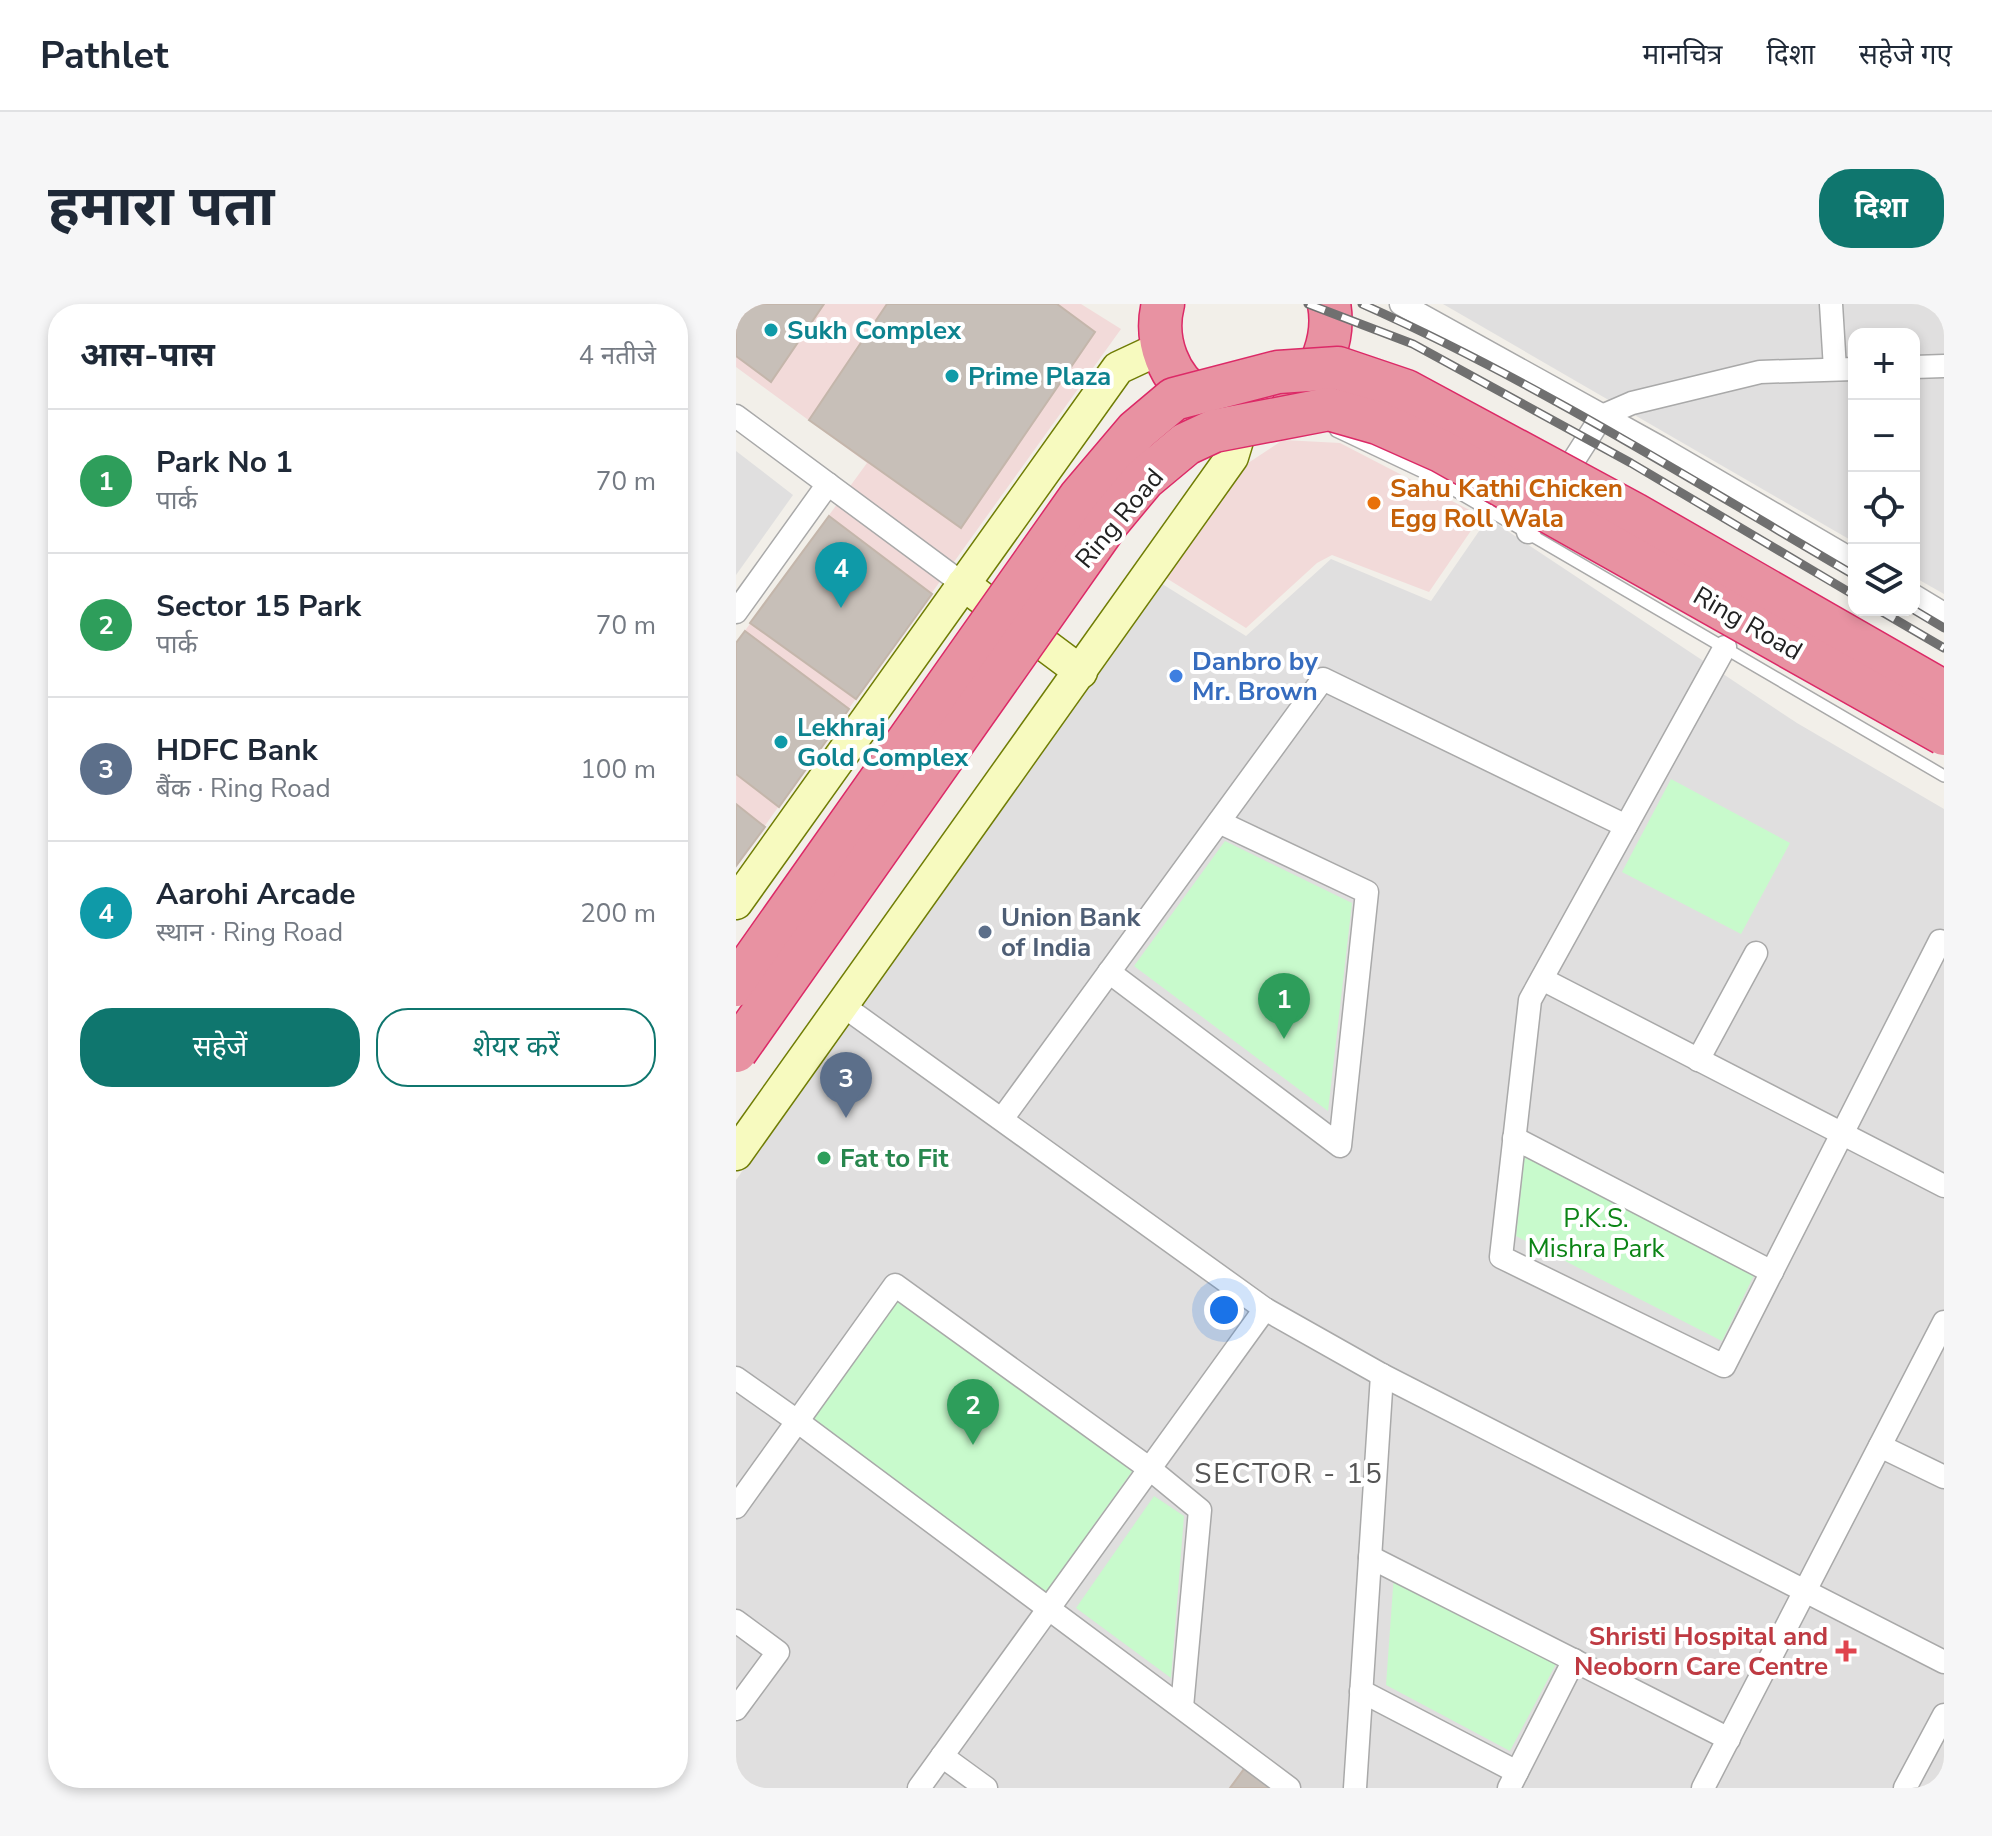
<!DOCTYPE html>
<html lang="hi">
<head>
<meta charset="utf-8">
<style>
  :root { --surface:#fff; --page:#f6f6f7; --text:#1f2937; --muted:#747a83; --line:#e0e1e3; --accent:#0f766e }
  body { margin:0; font-family:"Nunito Sans","Noto Sans Devanagari",sans-serif; background:var(--page); color:var(--text) }
  .controls { position:absolute; right:24px; top:24px; display:grid; overflow:hidden; border-radius:16px; box-shadow:0 4px 12px #0003 }
  .controls button { width:72px; height:72px; display:grid; place-items:center; padding:0; border:0; border-bottom:2px solid var(--line); background:var(--surface); color:var(--text); font:40px sans-serif }
  .you { position:absolute; left:488px; top:1006px; width:28px; height:28px; margin:-20px; border:6px solid #fff; border-radius:50%; background:#1a73e8; box-shadow:0 0 0 12px #1a73e833 }
  .badge { display:grid; place-items:center; width:52px; height:52px; border-radius:50%; background:var(--accent); color:#fff; font-size:26px; font-weight:700 }
  .pin { position:absolute; translate:-50% -66px; filter:drop-shadow(0 2px 4px #0008) }
  .pin::after { content:''; position:absolute; top:42px; width:28px; height:24px; background:inherit; clip-path:polygon(0 0,100% 0,50% 100%) }
  .list { margin:0; padding:0; list-style:none }
  h2 { display:flex; justify-content:space-between; align-items:center; height:104px; margin:0; padding:0 32px; font-size:34px }
  h2 small { font-size:26px; font-weight:400; color:var(--muted) }
  .list li { display:grid; grid-template-columns:52px 1fr auto; gap:24px; align-items:center; box-sizing:border-box; height:144px; padding:0 32px; border-top:2px solid var(--line) }
  .list b { display:block; font-size:30px; white-space:nowrap }
  .list p { margin:0; font-size:26px; white-space:nowrap; color:var(--muted) }
  .list em { font-size:26px; font-style:normal; color:var(--muted) }
  .actions { display:flex; gap:16px; padding:24px 32px }
  .actions a { flex:1; padding:18px 0; border:2px solid var(--accent); border-radius:32px; text-align:center; font-size:28px; color:var(--accent) }
  .actions .main { background:var(--accent); color:#fff }
  .icon { flex:none; width:44px; height:44px; fill:none; stroke:currentColor; stroke-width:2; stroke-linecap:round; stroke-linejoin:round }
  .map { position:relative; flex:none; width:1208px; height:1484px; overflow:hidden; border-radius:32px }
  header { display:flex; align-items:center; gap:48px; box-sizing:border-box; height:112px; padding:0 40px; background:var(--surface); border-bottom:2px solid var(--line) }
  header strong { font-size:38px }
  nav { display:flex; gap:44px; margin-inline-start:auto; font-size:28px }
  .intro { display:flex; align-items:center; justify-content:space-between; box-sizing:border-box; height:192px; padding:0 48px }
  h1 { margin:0; font-size:56px }
  .button { padding:20px 36px; border-radius:32px; background:var(--accent); color:#fff; font-size:28px; font-weight:700 }
  main { display:flex; gap:48px; padding:0 48px }
  aside { flex:1; background:var(--surface); border-radius:32px; box-shadow:0 4px 12px #0003 }
  .map>svg:first-child { display:block }
  .residential { fill:#e0dfdf }
  .commercial { fill:#f2dad9 }
  .park { fill:#c8facc }
  .building { fill:#c7bfb8; stroke:#c4b6ab; stroke-width:2 }
  .lines { fill:none; stroke-linecap:round; stroke-linejoin:round }
  .lane-casing { stroke:#a9a9a9; stroke-width:14 }
  .street-casing { stroke:#a9a9a9; stroke-width:25 }
  .secondary-casing { stroke:#707d05; stroke-width:35 }
  .highway-casing { stroke:#dc2a67; stroke-width:45 }
  .lane { stroke:#fff; stroke-width:11 }
  .street { stroke:#fff; stroke-width:22 }
  .secondary { stroke:#f7fabf; stroke-width:32 }
  .highway { stroke:#e892a2; stroke-width:42 }
  .rail-casing { stroke:#707070; stroke-width:9 }
  .rail { stroke:#fff; stroke-width:6; stroke-dasharray:18; stroke-linecap:butt }
  .highway-bridge-casing { stroke:#dc2a67; stroke-width:45; stroke-linecap:butt }
  .highway-bridge { stroke:#e892a2; stroke-width:42 }
  .culture-dot { fill:#0f9aa8; stroke:#fff; stroke-width:3 }
  .food-dot { fill:#e8710a; stroke:#fff; stroke-width:3 }
  .shop-dot { fill:#3f7fe0; stroke:#fff; stroke-width:3 }
  .service-dot { fill:#5c6f8a; stroke:#fff; stroke-width:3 }
  .leisure-dot { fill:#2e9e5b; stroke:#fff; stroke-width:3 }
  .health-dot { fill:#e0444e; stroke:#fff; stroke-width:3 }
  .labels { text-anchor:middle; stroke-width:8; stroke-linejoin:round; paint-order:stroke }
  .culture-label { font-size:26px; font-weight:bold; fill:#0d838f; stroke:#fff; text-anchor:start }
  .food-label { font-size:26px; font-weight:bold; fill:#c56008; stroke:#fff; text-anchor:start }
  .street-label { font-size:26px; fill:#222; stroke:#fff }
  .shop-label { font-size:26px; font-weight:bold; fill:#366cbe; stroke:#fff; text-anchor:start }
  .service-label { font-size:26px; font-weight:bold; fill:#4e5e75; stroke:#fff; text-anchor:start }
  .leisure-label { font-size:26px; font-weight:bold; fill:#27864d; stroke:#fff; text-anchor:start }
  .park-label { font-size:26px; fill:#0c8416; stroke:#fff }
  .health-label { font-size:26px; font-weight:bold; fill:#be3a42; stroke:#fff; text-anchor:end }
  .neighbourhood-label { font-size:28px; letter-spacing:2px; fill:#555; stroke:#fff }
</style>
</head>
<body>
<header>
<strong>Pathlet</strong>
<nav><a>मानचित्र</a><a>दिशा</a><a>सहेजे गए</a></nav>
</header>
<div class="intro"><h1>हमारा पता</h1><a class="button">दिशा</a></div>
<main>
<aside>
<h2>आस-पास<small>4 नतीजे</small></h2>
<ul class="list">
<li><span class="badge" style="background:#2e9e5b">1</span><div><b>Park No 1</b><p>पार्क</p></div><em>70 m</em></li>
<li><span class="badge" style="background:#2e9e5b">2</span><div><b>Sector 15 Park</b><p>पार्क</p></div><em>70 m</em></li>
<li><span class="badge" style="background:#5c6f8a">3</span><div><b>HDFC Bank</b><p>बैंक · Ring Road</p></div><em>100 m</em></li>
<li><span class="badge" style="background:#0f9aa8">4</span><div><b>Aarohi Arcade</b><p>स्थान · Ring Road</p></div><em>200 m</em></li>
</ul>
<div class="actions"><a class="main">सहेजें</a><a>शेयर करें</a></div>
</aside>
<div class="map">
<svg width="1208" height="1484" viewBox="0 0 1208 1484">
  <rect width="100%" height="100%" fill="#f2efe9"/>
  <!-- residential -->
  <g class="residential">
    <polygon points="707,0 1208,0 1208,290 1178,273 1178,30 1118,30 1118,238"/>
    <polygon points="0,147 57,191 0,271"/>
    <polygon points="752,214 1061,419 1208,505 1208,1484 0,1484 0,876 423,278 510,332 595,255 695,297"/>
  </g>
  <!-- commercial -->
  <g class="commercial">
    <polygon points="0,0 345,0 385,25 0,562 0,339 131,159 0,63"/>
    <polygon points="547,136 604,139 745,212 693,288 596,251 581,259 510,324 427,272 500,167"/>
  </g>
  <!-- park -->
  <g class="park">
    <polygon points="935,475 1054,539 1005,630 886,568"/>
    <polygon points="489,537 616,599 592,807 398,662"/>
    <polygon points="789,849 1020,967 986,1037 780,932"/>
    <polygon points="162,993 397,1166 310,1288 76,1117"/>
    <polygon points="418,1192 448,1212 435,1374 340,1304"/>
    <polygon points="658,1270 821,1358 774,1447 650,1381"/>
  </g>
  <!-- building -->
  <g class="building">
    <polygon points="0,0 88,0 35,78 0,52"/>
    <polygon points="151,0 321,0 359,28 225,224 73,116"/>
    <polygon points="93,212 196,290 120,395 14,319"/>
    <polygon points="9,327 113,405 43,503 0,470 0,339"/>
    <polygon points="0,500 29,523 0,562"/>
    <polygon points="508,1465 535,1484 494,1484"/>
  </g>
  <g class="lines">
    <!-- lane casing -->
    <g class="lane-casing">
      <polyline id="lane" points="600,127 689,169 1208,472"/>
    </g>
    <!-- street casing -->
    <g class="street-casing">
      <g id="street">
        <polyline points="665,0 923,143 1118,257"/>
        <polyline points="1095,0 1099,65"/>
        <polyline points="1178,63 1208,62"/>
        <polyline points="0,112 227,280"/>
        <polyline points="792,228 866,112 896,99 1024,68 1118,65"/>
        <polyline points="1178,292 1208,310"/>
        <polyline points="0,308 92,180"/>
        <polyline points="989,343 794,696 765,953 988,1062 1204,637"/>
        <polyline points="373,668 604,842 631,588 483,518"/>
        <polyline points="806,675 1208,882"/>
        <polyline points="106,701 529,1005 646,1071 1208,1358"/>
        <polyline points="962,756 1020,649"/>
        <polyline points="266,815 587,375 890,522"/>
        <polyline points="778,834 1036,968"/>
        <polyline points="0,1074 61,1117 553,1484"/>
        <polyline points="1144,1142 1208,1173"/>
        <polyline points="0,1203 159,981 414,1165 464,1206 446,1403"/>
        <polyline points="634,1253 993,1435"/>
        <polyline points="0,1317 42,1348 0,1405"/>
        <polyline points="625,1387 781,1468"/>
        <polyline points="206,1452 250,1484"/>
        <polyline points="183,1484 529,1005"/>
        <polyline points="619,1484 646,1071"/>
        <polyline points="773,1484 838,1356"/>
        <polyline points="967,1484 1208,1018"/>
        <polyline points="1169,1484 1208,1411"/>
      </g>
    </g>
    <!-- secondary casing -->
    <g class="secondary-casing">
      <g id="secondary">
        <polyline points="227,280 345,368"/>
        <polyline points="0,599 382,64 427,43"/>
        <polyline points="0,850 496,153 510,107"/>
      </g>
    </g>
    <!-- highway casing -->
    <g class="highway-casing">
      <g id="highway">
        <path d="M427,0C418,35 432,76 464,95C471,99 481,100 489,103"/>
        <path d="M559,91C586,72 599,32 593,0"/>
      </g>
    </g>
    <!-- lane -->
    <use href="#lane" class="lane"/>
    <!-- street -->
    <use href="#street" class="street"/>
    <!-- secondary -->
    <use href="#secondary" class="secondary"/>
    <!-- highway -->
    <use href="#highway" class="highway"/>
    <!-- rail casing -->
    <g class="rail-casing">
      <g id="rail">
        <polyline points="572,0 677,40 895,159 1118,291"/>
        <path d="M626,0C797,76 957,177 1118,271"/>
        <polyline points="1143,306 1208,344"/>
        <polyline points="1178,306 1208,324"/>
      </g>
    </g>
    <!-- rail -->
    <use href="#rail" class="rail"/>
    <!-- highway-bridge casing -->
    <g class="highway-bridge-casing">
      <g id="highway-bridge">
        <polyline points="0,681 344,193 400,127 438,95 542,68 602,64 670,87 898,210 1208,388"/>
        <polyline points="0,747 373,217 408,175 450,140 478,127 593,105 642,119 705,147 1208,430"/>
      </g>
    </g>
    <!-- highway-bridge -->
    <use href="#highway-bridge" class="highway-bridge"/>
  </g>
  <!-- markers -->
  <g class="culture-dot">
    <circle cx="35" cy="26" r="8"/>
    <circle cx="216" cy="72" r="8"/>
    <circle cx="45" cy="438" r="8"/>
  </g>
  <circle class="food-dot" cx="638" cy="199" r="8"/>
  <circle class="shop-dot" cx="440" cy="372" r="8"/>
  <circle class="service-dot" cx="249" cy="628" r="8"/>
  <circle class="leisure-dot" cx="88" cy="854" r="8"/>
  <path class="health-dot" d="M1106 1335h8v8h8v8h-8v8h-8v-8h-8v-8h8z"/>
  <g class="labels">
    <!-- culture labels -->
    <g class="culture-label">
      <text x="51" y="35">Sukh Complex</text>
      <text x="232" y="81">Prime Plaza</text>
      <text x="61" y="432">Lekhraj<tspan x="61" dy="30">Gold Complex</tspan></text>
    </g>
    <!-- food labels -->
    <g class="food-label">
      <text x="654" y="193">Sahu Kathi Chicken<tspan x="654" dy="30">Egg Roll Wala</tspan></text>
    </g>
    <!-- street labels -->
    <g class="street-label">
      <text transform="translate(383 214) rotate(-50)" y="9">Ring Road</text>
      <text transform="translate(1012 319) rotate(30)" y="9">Ring Road</text>
    </g>
    <!-- shop labels -->
    <g class="shop-label">
      <text x="456" y="366">Danbro by<tspan x="456" dy="30">Mr. Brown</tspan></text>
    </g>
    <!-- service labels -->
    <g class="service-label">
      <text x="265" y="622">Union Bank<tspan x="265" dy="30">of India</tspan></text>
    </g>
    <!-- leisure labels -->
    <g class="leisure-label">
      <text x="104" y="863">Fat to Fit</text>
    </g>
    <!-- park labels -->
    <g class="park-label">
      <text x="860" y="923">P.K.S.<tspan x="860" dy="30">Mishra Park</tspan></text>
    </g>
    <!-- health labels -->
    <g class="health-label">
      <text x="1092" y="1341">Shristi Hospital and<tspan x="1092" dy="30">Neoborn Care Centre</tspan></text>
    </g>
    <!-- neighbourhood labels -->
    <g class="neighbourhood-label">
      <text x="553" y="1179">SECTOR - 15</text>
    </g>
  </g>
</svg>
<div class="controls">
<button>+</button>
<button>−</button>
<button><svg class="icon" aria-label="locate" viewBox="0 0 24 24"><circle cx="12" cy="12" r="6"/><path d="M12 2v4M12 18v4M2 12h4M18 12h4"/></svg></button>
<button><svg class="icon" aria-label="layers" viewBox="0 0 24 24"><path d="M12 4l9 5-9 5-9-5zM3 14l9 5 9-5"/></svg></button>
</div>
<div class="you"></div>
<div class="pin badge" style="left:548px;top:735px;background:#2e9e5b">1</div>
<div class="pin badge" style="left:237px;top:1141px;background:#2e9e5b">2</div>
<div class="pin badge" style="left:110px;top:814px;background:#5c6f8a">3</div>
<div class="pin badge" style="left:105px;top:304px;background:#0f9aa8">4</div>
</div>
</main>
</body>
</html>
